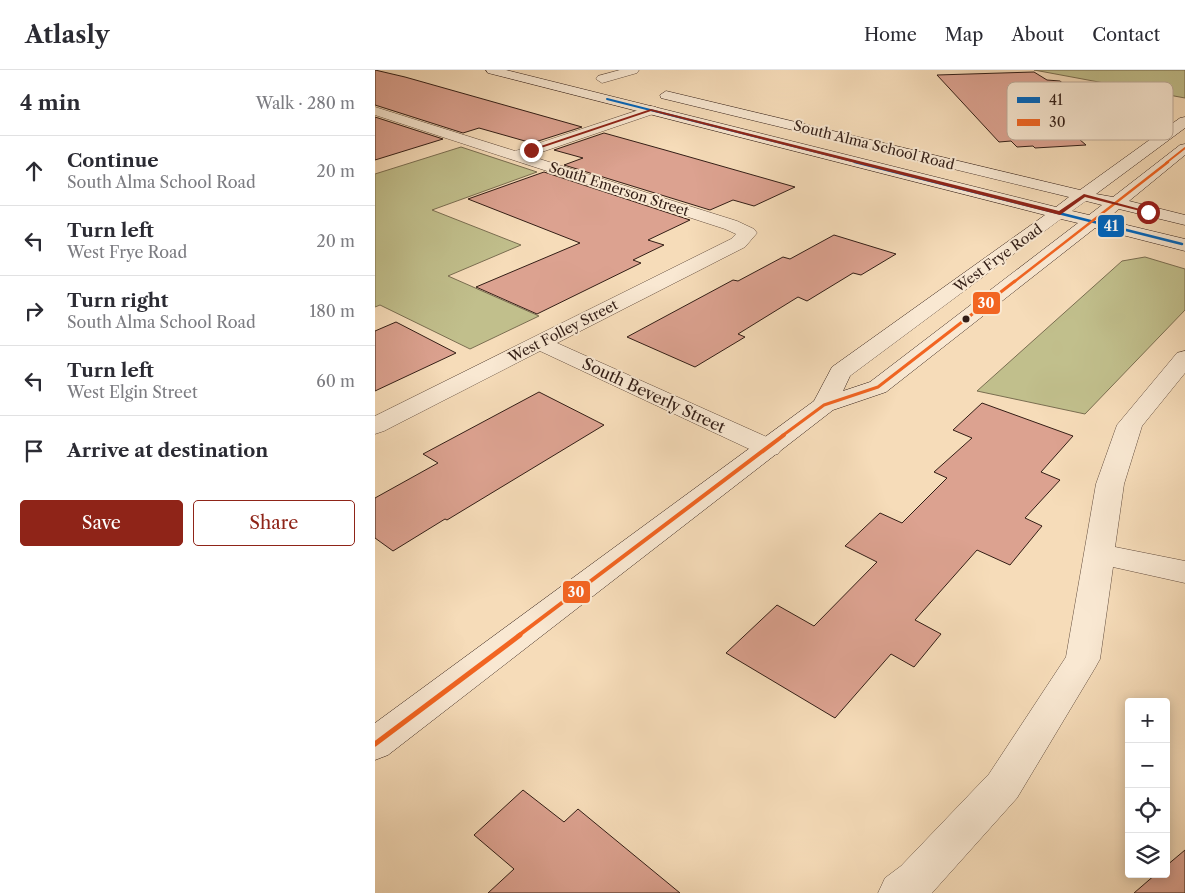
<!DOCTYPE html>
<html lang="en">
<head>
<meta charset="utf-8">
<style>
  :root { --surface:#fff; --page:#f2f2f3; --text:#2b2b33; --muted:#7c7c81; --line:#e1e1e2; --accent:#8f2418 }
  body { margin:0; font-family:"Libre Caslon Text",serif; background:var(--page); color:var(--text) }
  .controls { position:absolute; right:15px; bottom:15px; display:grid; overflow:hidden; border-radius:5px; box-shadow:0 2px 12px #0003 }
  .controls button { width:45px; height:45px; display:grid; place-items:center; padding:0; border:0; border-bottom:1px solid var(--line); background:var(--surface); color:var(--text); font:25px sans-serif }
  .stop { position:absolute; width:15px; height:15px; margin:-11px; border:4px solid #8f2418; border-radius:50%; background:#fff }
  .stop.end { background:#8f2418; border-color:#fff; box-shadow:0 1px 5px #0008 }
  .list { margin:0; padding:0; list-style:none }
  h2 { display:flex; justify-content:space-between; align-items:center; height:65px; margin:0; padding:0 20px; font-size:21px }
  h2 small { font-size:16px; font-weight:400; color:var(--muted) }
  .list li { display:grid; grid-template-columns:32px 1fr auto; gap:15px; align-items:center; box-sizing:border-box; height:70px; padding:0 20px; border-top:1px solid var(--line) }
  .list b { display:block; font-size:19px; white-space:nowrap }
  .list p { margin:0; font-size:16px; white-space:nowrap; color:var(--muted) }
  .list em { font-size:16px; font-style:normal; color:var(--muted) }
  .actions { display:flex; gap:10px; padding:15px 20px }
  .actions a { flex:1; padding:11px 0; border:1px solid var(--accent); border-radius:5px; text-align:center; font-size:18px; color:var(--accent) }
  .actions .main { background:var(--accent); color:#fff }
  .icon { flex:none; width:28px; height:28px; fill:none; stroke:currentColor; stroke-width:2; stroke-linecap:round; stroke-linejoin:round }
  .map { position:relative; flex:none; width:810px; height:823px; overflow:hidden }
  header { display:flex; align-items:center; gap:30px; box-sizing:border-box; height:70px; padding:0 25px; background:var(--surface); border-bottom:1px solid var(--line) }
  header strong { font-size:24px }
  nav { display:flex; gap:28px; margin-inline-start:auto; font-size:18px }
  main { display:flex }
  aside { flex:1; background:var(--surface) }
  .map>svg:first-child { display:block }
  .green { fill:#c1bf8c; stroke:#7a6e51 }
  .building { fill:#dca290; stroke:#331e16 }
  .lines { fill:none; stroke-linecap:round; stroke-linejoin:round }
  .street-casing { stroke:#644e3f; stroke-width:1 }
  .secondary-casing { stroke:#331e16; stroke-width:1 }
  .street { fill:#f9e8d2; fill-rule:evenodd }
  .secondary { fill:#f9e8d2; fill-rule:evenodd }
  .bus-1-far1-casing { stroke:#f9e8d2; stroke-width:4 }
  .bus-1-casing { stroke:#f9e8d2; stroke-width:5 }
  .bus-2-far4-casing { stroke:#f9e8d2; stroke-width:4 }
  .bus-2-far3-casing { stroke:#f9e8d2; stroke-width:5 }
  .bus-2-far2-casing { stroke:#f9e8d2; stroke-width:6 }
  .bus-2-far1-casing { stroke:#f9e8d2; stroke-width:8 }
  .bus-2-casing { stroke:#f9e8d2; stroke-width:9 }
  .bus-1-far1 { stroke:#0065bd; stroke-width:2 }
  .bus-1 { stroke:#0065bd; stroke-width:2.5 }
  .bus-2-far4 { stroke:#f26522; stroke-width:2 }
  .bus-2-far3 { stroke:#f26522; stroke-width:2.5 }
  .bus-2-far2 { stroke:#f26522; stroke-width:3 }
  .bus-2-far1 { stroke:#f26522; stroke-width:4 }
  .bus-2 { stroke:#f26522; stroke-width:5 }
  .route { fill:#8f2418 }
  .bus-dot { fill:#331e16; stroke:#f9e8d2; stroke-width:2 }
  .labels { text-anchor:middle; stroke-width:4; stroke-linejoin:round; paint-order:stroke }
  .far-street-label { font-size:14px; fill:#331e16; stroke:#f9e8d2 }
  .street-label { font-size:16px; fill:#331e16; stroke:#f9e8d2 }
  .key { fill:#f9e8d2; stroke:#beab9a; stroke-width:1 }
  .key-label { font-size:14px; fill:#331e16 }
  .line-badge { stroke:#f9e8d2; stroke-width:2 }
  .badge-label { font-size:14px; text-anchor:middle; font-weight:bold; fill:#fff }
</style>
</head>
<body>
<header>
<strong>Atlasly</strong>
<nav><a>Home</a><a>Map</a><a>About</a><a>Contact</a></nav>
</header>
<main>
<aside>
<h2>4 min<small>Walk · 280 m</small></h2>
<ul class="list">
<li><svg class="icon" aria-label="ahead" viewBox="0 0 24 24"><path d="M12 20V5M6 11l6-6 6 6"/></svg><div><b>Continue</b><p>South Alma School Road</p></div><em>20 m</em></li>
<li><svg class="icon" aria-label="left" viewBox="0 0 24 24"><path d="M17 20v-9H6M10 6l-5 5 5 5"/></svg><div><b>Turn left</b><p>West Frye Road</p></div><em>20 m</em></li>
<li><svg class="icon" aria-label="right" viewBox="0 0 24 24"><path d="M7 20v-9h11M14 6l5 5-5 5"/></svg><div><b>Turn right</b><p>South Alma School Road</p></div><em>180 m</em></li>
<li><svg class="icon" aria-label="left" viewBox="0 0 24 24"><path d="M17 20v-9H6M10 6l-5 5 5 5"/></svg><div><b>Turn left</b><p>West Elgin Street</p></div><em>60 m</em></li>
<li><svg class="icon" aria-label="arrive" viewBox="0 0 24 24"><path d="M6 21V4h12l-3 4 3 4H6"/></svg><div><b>Arrive at destination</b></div></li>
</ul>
<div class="actions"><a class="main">Save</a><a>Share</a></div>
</aside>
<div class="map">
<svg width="810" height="823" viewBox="0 0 810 823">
  <rect width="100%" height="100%" fill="#f6dcb9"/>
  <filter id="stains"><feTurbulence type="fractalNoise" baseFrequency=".004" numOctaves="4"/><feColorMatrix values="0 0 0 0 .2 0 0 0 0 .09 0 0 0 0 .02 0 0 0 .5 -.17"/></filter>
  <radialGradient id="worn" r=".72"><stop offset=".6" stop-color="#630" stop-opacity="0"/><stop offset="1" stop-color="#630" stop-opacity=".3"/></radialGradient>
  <!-- green -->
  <g class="green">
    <polygon points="659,0 810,0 810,28"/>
    <polygon points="86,77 162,102 57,140 146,175 73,206 164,246 95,279 5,235 0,237 0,104"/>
    <polygon points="770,187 810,199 810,240 710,344 602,321 747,191"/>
  </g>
  <!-- building -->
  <g class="building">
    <polygon points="0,0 30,7 207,57 157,73 104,58 88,63 0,35"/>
    <polygon points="659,2 672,10 685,11 728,45 712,45 727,56 722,56 730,62 713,63 719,69 704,69 711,75 660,78 658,76 642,77 636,71 624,72 562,5"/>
    <polygon points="0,47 68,69 0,90"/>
    <polygon points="229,63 290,80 420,117 379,136 358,130 335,140 189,95 208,88 179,80"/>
    <polygon points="169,102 315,150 273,170 289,175 258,190 266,193 162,244 101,217 205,173 93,129"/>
    <polygon points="459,165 521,184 486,205 478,203 432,231 423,227 363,264 370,267 320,297 252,267 358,210 363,211 408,187 415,189"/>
    <polygon points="21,252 81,283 0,321 0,261"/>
    <polygon points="164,322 229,355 72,450 70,449 18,481 0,468 0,428 63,393 48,384"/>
    <polygon points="607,333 698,366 666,402 685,410 650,448 667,456 635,495 602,480 540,550 566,564 539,597 516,584 460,648 351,583 402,535 439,556 502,492 470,476 505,443 527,453 572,408 559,402 597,368 578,360"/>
    <polygon points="148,720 189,752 203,739 305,823 113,823 139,799 99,765"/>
    <polygon points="810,780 810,823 759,823 781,804 791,804 791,796"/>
  </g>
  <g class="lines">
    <!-- street casing -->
    <g class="street-casing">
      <g id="street">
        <polygon points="245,0 264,0 262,3 227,13 221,9 223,6"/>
        <polygon points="276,36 281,37 283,40 281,43 155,86 362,151 379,159 382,163 370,177 182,273 403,372 407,378 403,384 394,386 385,384 165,281 9,361 0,364 0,346 356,169 361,164 350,159 0,45 0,37 140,81"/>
        <polygon points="810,281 810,303 767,356 749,414 740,477 810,491 810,513 738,497 725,589 720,598 642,728 557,823 503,823 510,808 526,796 614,704 691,587 721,414 742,355 802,283"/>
      </g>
    </g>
    <!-- secondary casing -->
    <g class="secondary-casing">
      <path id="secondary" d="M111,0H131L681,137L694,127L286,28L285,25L291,21L705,120L805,48L810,47V58L721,124L738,127L805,75L810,74V85L754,131L810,145V155L744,139L731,150L810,169V181L720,158L511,322L458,340L13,685L0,690V653L439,331L457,297L670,145L113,3ZM711,131L727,135L714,145L697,141ZM686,149L703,153L495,312L468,321L475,306Z"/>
    </g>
    <!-- street -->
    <use href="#street" class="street"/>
    <!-- secondary -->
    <use href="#secondary" class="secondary"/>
    <!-- bus-1-far1 casing -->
    <g class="bus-1-far1-casing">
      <polyline id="bus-1-far1" points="232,29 485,93"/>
    </g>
    <!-- bus-1 casing -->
    <g class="bus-1-casing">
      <polyline id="bus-1" points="480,92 807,174"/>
    </g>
    <!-- bus-2-far4 casing -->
    <g class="bus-2-far4-casing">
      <polyline id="bus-2-far4" points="791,93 810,78"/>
    </g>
    <!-- bus-2-far3 casing -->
    <g class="bus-2-far3-casing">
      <polyline id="bus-2-far3" points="639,212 793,92"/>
    </g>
    <!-- bus-2-far2 casing -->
    <g class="bus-2-far2-casing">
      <polyline id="bus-2-far2" points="407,366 449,335 503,317 640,211"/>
    </g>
    <!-- bus-2-far1 casing -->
    <g class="bus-2-far1-casing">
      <polyline id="bus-2-far1" points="143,566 409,365"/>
    </g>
    <!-- bus-2 casing -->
    <g class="bus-2-casing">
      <polyline id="bus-2" points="0,674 145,565"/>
    </g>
    <!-- bus-1-far1 -->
    <use href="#bus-1-far1" class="bus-1-far1"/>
    <!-- bus-1 -->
    <use href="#bus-1" class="bus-1"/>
    <!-- bus-2-far4 -->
    <use href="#bus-2-far4" class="bus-2-far4"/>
    <!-- bus-2-far3 -->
    <use href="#bus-2-far3" class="bus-2-far3"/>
    <!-- bus-2-far2 -->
    <use href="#bus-2-far2" class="bus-2-far2"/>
    <!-- bus-2-far1 -->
    <use href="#bus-2-far1" class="bus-2-far1"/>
    <!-- bus-2 -->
    <use href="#bus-2" class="bus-2"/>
  </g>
  <!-- route -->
  <polygon class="route" points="276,39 684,141 709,124 776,142 773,143 710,127 685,145 276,41 157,81 154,80"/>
  <!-- markers -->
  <circle class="bus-dot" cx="591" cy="249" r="4.5"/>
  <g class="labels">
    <!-- far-street labels -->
    <g class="far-street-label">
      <text transform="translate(499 75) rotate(14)" y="5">South Alma School Road</text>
      <text transform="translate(244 119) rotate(18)" y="5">South Emerson Street</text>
      <text transform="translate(623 188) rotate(-36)" y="5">West Frye Road</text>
      <text transform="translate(188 261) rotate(-27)" y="5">West Folley Street</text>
    </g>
    <!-- street labels -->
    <g class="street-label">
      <text transform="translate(279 325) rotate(25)" y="6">South Beverly Street</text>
    </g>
  </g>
  <!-- legend -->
  <rect x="632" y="12" width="166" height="58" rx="8" class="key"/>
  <rect x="642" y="27" width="23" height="6" fill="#0065bd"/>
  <rect x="642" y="49" width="23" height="7" fill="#f26522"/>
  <g class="key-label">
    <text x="674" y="35">41</text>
    <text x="674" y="57">30</text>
  </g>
  <g class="line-badge">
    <rect x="722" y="144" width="28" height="24" rx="5" fill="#0065bd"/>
    <rect x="597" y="221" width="29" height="24" rx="5" fill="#f26522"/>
    <rect x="187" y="510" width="29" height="24" rx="5" fill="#f26522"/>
  </g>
  <g class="badge-label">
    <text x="736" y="161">41</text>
    <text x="611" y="238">30</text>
    <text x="201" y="527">30</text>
  </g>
  <rect width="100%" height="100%" filter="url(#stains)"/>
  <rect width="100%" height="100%" fill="url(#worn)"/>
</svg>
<div class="controls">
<button>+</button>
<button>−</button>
<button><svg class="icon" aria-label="locate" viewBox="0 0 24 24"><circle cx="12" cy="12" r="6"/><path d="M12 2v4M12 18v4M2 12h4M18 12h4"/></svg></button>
<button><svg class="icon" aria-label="layers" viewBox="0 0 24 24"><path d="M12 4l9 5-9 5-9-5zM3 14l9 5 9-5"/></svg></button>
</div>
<div class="stop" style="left:773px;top:142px"></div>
<div class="stop end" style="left:156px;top:80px"></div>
</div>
</main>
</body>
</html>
